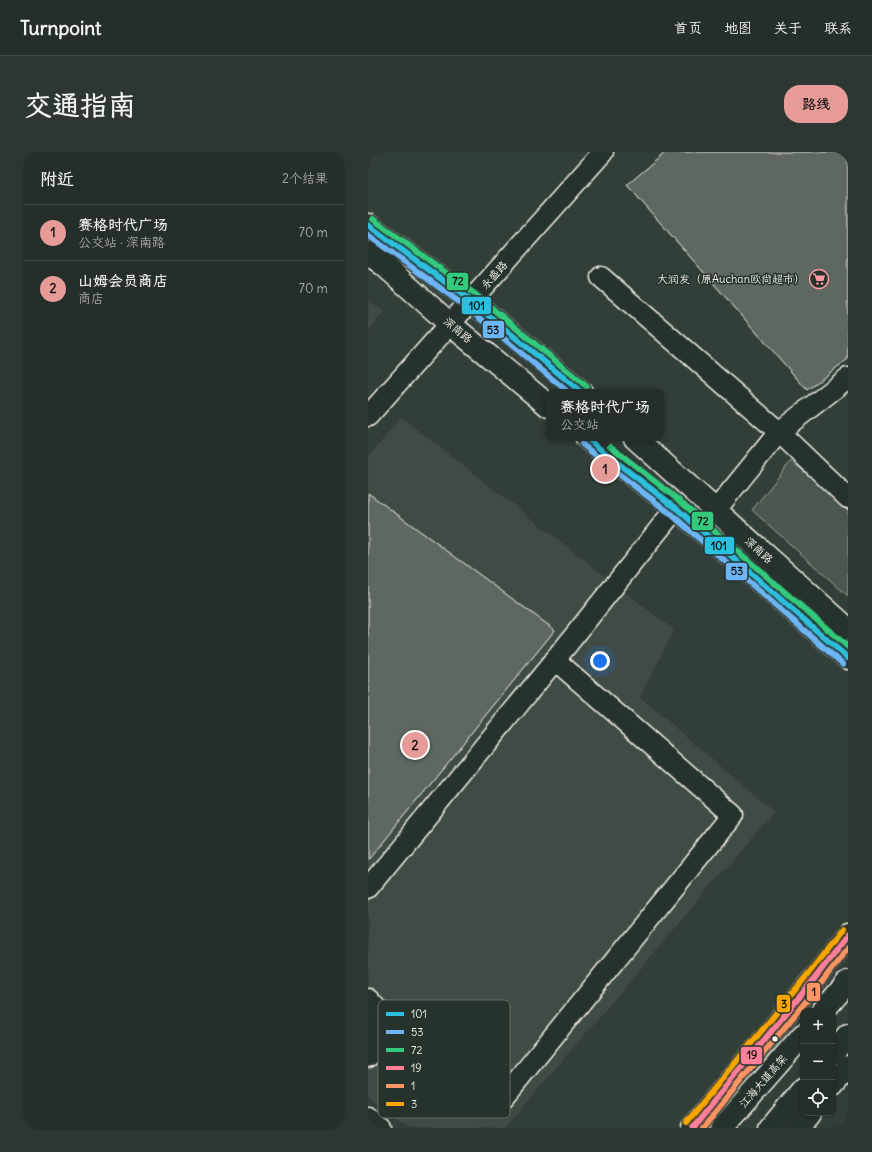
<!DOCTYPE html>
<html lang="zh">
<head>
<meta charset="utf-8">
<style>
  :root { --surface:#262e2a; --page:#2e3632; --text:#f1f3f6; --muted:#a4a8a8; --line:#424a47; --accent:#e69b98 }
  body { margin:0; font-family:Delius,"LXGW WenKai TC",sans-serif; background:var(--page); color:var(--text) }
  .controls { position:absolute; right:12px; bottom:12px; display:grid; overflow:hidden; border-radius:8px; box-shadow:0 1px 3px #0004 }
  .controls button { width:36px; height:36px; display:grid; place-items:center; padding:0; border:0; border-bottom:1px solid var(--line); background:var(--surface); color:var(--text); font:20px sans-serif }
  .you { position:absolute; left:232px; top:509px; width:14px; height:14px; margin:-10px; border:3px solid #fff; border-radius:50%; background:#1a73e8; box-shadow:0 0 0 6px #1a73e833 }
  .badge { display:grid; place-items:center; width:26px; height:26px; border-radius:50%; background:var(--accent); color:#111; font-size:13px; font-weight:700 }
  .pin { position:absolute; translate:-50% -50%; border:2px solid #fff; box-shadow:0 1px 4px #0006 }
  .popup { position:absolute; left:178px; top:237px; width:118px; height:52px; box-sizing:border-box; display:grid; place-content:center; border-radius:8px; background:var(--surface); filter:drop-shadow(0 1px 3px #0005); font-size:13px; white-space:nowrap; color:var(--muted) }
  .popup b { font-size:15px; color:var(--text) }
  .popup::after { content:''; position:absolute; left:50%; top:100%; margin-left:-8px; border:8px solid transparent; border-top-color:var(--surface) }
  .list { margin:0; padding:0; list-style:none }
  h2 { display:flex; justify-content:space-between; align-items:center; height:52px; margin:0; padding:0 16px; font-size:17px }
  h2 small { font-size:13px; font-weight:400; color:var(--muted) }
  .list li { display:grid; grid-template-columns:26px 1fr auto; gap:12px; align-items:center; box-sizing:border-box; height:56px; padding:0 16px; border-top:1px solid var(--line) }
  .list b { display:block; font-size:15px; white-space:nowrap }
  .list p { margin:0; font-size:13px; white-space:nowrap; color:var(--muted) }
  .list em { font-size:13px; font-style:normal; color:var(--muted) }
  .icon { flex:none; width:22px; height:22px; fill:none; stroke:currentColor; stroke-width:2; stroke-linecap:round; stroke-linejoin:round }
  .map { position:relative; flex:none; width:480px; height:976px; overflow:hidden; border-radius:16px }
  header { display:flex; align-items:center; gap:24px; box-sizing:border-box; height:56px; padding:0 20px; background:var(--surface); border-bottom:1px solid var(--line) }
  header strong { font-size:19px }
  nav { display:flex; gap:22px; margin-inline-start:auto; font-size:14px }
  .intro { display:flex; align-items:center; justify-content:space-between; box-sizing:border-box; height:96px; padding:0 24px }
  h1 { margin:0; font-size:28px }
  .button { padding:10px 18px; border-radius:16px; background:var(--accent); color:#111; font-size:14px; font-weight:700 }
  main { display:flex; gap:24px; padding:0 24px }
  aside { flex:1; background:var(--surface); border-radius:16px; box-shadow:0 1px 3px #0004 }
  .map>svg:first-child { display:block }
  .built { fill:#404b44 }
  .green { fill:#4c564f; stroke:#a0a49c }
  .building { fill:#5f6861; stroke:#f4f1e8 }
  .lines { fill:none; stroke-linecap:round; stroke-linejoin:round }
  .minor-casing { stroke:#f4f1e8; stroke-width:23 }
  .major-casing { stroke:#f4f1e8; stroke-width:25 }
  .highway-casing { stroke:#f4f1e8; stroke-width:25 }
  .minor { stroke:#26332d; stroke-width:20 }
  .major { stroke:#26332d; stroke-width:22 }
  .highway { stroke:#26332d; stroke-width:22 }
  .bus-1-casing { stroke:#26332d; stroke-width:9 }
  .bus-2-casing { stroke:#26332d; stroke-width:9 }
  .bus-3-casing { stroke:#26332d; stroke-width:9 }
  .bus-4-casing { stroke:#26332d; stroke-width:9 }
  .bus-5-casing { stroke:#26332d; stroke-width:9 }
  .bus-6-casing { stroke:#26332d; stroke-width:9 }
  .bus-1 { stroke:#2dbfdf; stroke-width:6 }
  .bus-2 { stroke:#6db6f5; stroke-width:6 }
  .bus-3 { stroke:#33ca7d; stroke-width:6 }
  .bus-4 { stroke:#ff8098; stroke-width:6 }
  .bus-5 { stroke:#fb9564; stroke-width:6 }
  .bus-6 { stroke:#f7a600; stroke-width:6 }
  .bus-dot { fill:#f4f1e8; stroke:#26332d; stroke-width:1.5 }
  .labels { text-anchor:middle; stroke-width:3; stroke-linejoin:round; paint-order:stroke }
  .street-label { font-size:11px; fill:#f4f1e8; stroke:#26332d }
  .poi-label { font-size:11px; fill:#f4f1e8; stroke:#26332d; text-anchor:end }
  .key { fill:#26332d; stroke:#646c65; stroke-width:1 }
  .key-label { font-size:11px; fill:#f4f1e8 }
  .line-badge { stroke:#26332d; stroke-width:1.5 }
  .pale-badge-label { font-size:11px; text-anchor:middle; font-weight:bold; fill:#111 }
</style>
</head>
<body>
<header>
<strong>Turnpoint</strong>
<nav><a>首页</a><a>地图</a><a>关于</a><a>联系</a></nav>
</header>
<div class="intro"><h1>交通指南</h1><a class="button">路线</a></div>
<main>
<aside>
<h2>附近<small>2个结果</small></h2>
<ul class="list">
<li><span class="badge">1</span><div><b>赛格时代广场</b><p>公交站 · 深南路</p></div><em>70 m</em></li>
<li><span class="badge">2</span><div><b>山姆会员商店</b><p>商店</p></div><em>70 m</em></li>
</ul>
</aside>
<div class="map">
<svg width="480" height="976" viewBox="0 0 480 976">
  <rect width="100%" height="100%" fill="#323e38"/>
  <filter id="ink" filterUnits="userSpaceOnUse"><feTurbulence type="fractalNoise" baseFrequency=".025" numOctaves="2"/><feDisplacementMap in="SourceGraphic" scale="8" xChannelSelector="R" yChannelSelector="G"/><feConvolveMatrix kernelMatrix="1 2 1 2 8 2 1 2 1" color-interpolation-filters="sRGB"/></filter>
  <g filter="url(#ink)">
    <!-- built -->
    <g class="built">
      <polygon points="0,148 16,160 0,180"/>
      <polygon points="33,265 306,478 272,545 406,660 137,976 41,976 0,945 0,306"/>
    </g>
    <!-- green -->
    <polygon class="green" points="423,309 480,354 480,444 384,358"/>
    <!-- building -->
    <g class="building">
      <polygon points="298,0 480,0 480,207 439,238 259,33"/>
      <polygon points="0,341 187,478 0,708"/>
    </g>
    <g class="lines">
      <!-- minor casing -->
      <g class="minor-casing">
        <g id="minor">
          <polyline points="233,125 411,280 480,346"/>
          <polyline points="0,264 235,0"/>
          <polyline points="347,359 411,280 480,226"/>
          <polyline points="0,736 187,508 308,356"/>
          <polyline points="0,847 11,859 2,903 0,905"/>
          <polyline points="11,859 136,945 365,663 187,508"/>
          <polyline points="0,965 13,976"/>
        </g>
      </g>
      <!-- major casing -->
      <g class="major-casing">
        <g id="major">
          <polyline points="0,73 103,149 213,240"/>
          <polyline points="0,101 17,114 82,172 181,254"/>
          <polyline points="219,286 248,310 308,356 480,506"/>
          <polyline points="267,286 480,477"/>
          <polyline points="465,933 480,915"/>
          <polyline points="324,976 447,826 480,783"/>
          <polyline points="429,976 442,961"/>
        </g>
      </g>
      <!-- highway casing -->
      <g class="highway-casing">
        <g id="highway">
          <polyline points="455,859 480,830"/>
          <polyline points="465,901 480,883"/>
          <polyline points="354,976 435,883"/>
          <polyline points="403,976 435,937"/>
        </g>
      </g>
      <!-- minor -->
      <use href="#minor" class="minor"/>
      <!-- major -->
      <use href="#major" class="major"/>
      <!-- highway -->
      <use href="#highway" class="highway"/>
      <!-- bus-1 casing -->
      <g class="bus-1-casing">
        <g id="bus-1">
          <polyline points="0,73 103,149 213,240"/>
          <polyline points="219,286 248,310 308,356 480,506"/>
        </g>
      </g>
      <!-- bus-2 casing -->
      <g class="bus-2-casing">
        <g id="bus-2">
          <polyline points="0,83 98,155 200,240"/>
          <polyline points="214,292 243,316 303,362 475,512"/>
        </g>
      </g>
      <!-- bus-3 casing -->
      <g class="bus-3-casing">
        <g id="bus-3">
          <polyline points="5,67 108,143 218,234"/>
          <polyline points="232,286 313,350 480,495"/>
        </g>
      </g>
      <!-- bus-4 casing -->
      <g class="bus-4-casing">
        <polyline id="bus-4" points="324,976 447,826 480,783"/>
      </g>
      <!-- bus-5 casing -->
      <g class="bus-5-casing">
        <polyline id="bus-5" points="334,976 453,831 480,796"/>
      </g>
      <!-- bus-6 casing -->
      <g class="bus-6-casing">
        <polyline id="bus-6" points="318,971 441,821 474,778"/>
      </g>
      <!-- bus-1 -->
      <use href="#bus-1" class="bus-1"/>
      <!-- bus-2 -->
      <use href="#bus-2" class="bus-2"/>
      <!-- bus-3 -->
      <use href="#bus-3" class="bus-3"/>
      <!-- bus-4 -->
      <use href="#bus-4" class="bus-4"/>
      <!-- bus-5 -->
      <use href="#bus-5" class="bus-5"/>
      <!-- bus-6 -->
      <use href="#bus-6" class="bus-6"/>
    </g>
  </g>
  <!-- icons -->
  <defs>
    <g id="supermarket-ring" transform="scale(1)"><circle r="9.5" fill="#26332d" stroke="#ff9aa2" stroke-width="1.5"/><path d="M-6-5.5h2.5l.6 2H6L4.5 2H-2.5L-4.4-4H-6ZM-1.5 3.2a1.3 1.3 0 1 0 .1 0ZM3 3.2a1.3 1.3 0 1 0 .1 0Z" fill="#ff9aa2"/></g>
  </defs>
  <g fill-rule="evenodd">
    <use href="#supermarket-ring" x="451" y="127"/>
  </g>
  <!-- markers -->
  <circle class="bus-dot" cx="407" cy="887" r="3.5"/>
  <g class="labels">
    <!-- street labels -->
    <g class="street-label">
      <text transform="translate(126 123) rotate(-48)" y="4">永盛路</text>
      <text transform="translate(90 178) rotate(40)" y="4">深南路</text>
      <text transform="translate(391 398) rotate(42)" y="4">深南路</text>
      <text transform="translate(395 929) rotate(-49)" y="4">江海大道高架</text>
    </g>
    <!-- poi labels -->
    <g class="poi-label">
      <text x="437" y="131">大润发（原Auchan欧尚超市）</text>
    </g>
  </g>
  <!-- legend -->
  <rect x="10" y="848" width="132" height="118" rx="6" class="key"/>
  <rect x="18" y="860" width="18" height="4" fill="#2dbfdf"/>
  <rect x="18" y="878" width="18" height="4" fill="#6db6f5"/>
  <rect x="18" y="896" width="18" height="4" fill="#33ca7d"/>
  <rect x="18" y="914" width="18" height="4" fill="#ff8098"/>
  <rect x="18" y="932" width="18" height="4" fill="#fb9564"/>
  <rect x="18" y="950" width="18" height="4" fill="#f7a600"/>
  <g class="key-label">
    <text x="43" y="866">101</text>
    <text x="43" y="884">53</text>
    <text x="43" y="902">72</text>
    <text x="43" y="920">19</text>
    <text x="43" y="938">1</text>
    <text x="43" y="956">3</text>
  </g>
  <g class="line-badge">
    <rect x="78" y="120" width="23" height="19" rx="4" fill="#33ca7d"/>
    <rect x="93" y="144" width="31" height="19" rx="4" fill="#2dbfdf"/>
    <rect x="114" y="168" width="23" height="19" rx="4" fill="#6db6f5"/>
    <rect x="323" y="359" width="23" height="20" rx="4" fill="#33ca7d"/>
    <rect x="336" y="384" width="31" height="19" rx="4" fill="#2dbfdf"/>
    <rect x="357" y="410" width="23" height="19" rx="4" fill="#6db6f5"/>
    <rect x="438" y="830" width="15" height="20" rx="4" fill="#fb9564"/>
    <rect x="408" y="842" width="15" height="19" rx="4" fill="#f7a600"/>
    <rect x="372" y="894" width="23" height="19" rx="4" fill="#ff8098"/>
  </g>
  <g class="pale-badge-label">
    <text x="90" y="133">72</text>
    <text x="109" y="158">101</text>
    <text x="125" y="182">53</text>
    <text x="335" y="373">72</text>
    <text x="351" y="398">101</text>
    <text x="369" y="423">53</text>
    <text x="446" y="844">1</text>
    <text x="416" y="856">3</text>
    <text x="384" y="907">19</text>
  </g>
</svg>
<div class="controls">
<button>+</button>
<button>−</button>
<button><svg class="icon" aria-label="locate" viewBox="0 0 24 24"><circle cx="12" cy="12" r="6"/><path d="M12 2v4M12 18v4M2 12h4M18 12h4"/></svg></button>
</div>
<div class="you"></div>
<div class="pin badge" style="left:237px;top:317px">1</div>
<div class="popup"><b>赛格时代广场</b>公交站</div>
<div class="pin badge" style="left:47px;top:593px">2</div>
</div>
</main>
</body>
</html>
